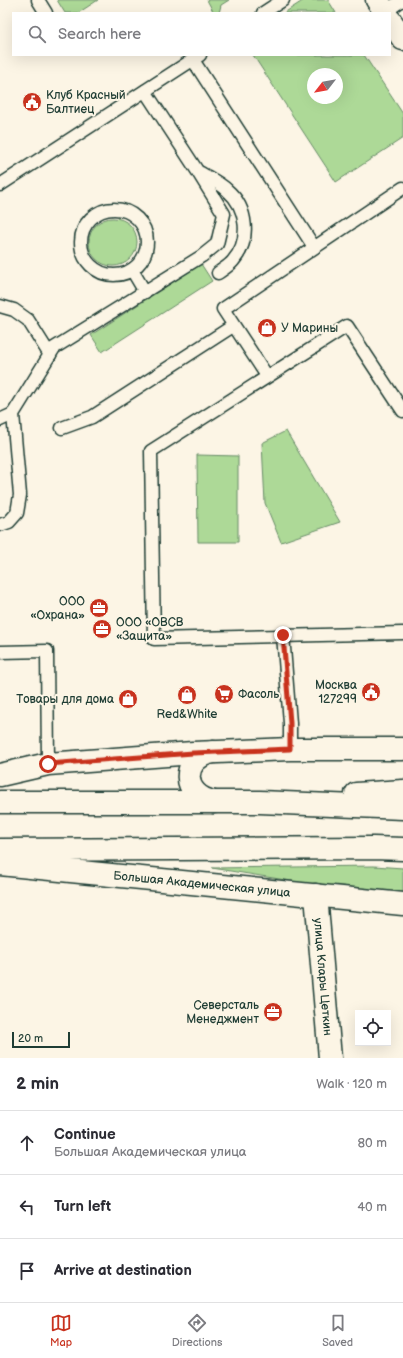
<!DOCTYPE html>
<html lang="en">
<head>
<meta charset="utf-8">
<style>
  :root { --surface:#fff; --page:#f7f7f7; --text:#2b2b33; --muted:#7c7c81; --line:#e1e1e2; --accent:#c8321e }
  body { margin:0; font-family:"Balsamiq Sans",sans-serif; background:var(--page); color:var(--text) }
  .controls { position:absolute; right:12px; bottom:12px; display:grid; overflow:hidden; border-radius:0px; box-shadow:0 4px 16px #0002 }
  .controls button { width:36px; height:36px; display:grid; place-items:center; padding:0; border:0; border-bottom:1px solid var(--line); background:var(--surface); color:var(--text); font:20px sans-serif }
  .compass { position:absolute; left:307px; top:68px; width:36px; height:36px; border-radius:50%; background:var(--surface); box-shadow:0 4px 16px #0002; rotate:239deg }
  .scale { position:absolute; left:12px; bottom:10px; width:58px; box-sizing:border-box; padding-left:4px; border:2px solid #1f3d34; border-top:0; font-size:11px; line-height:14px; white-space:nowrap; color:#1f3d34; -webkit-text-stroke:3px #fcf5e5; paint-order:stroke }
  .stop { position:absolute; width:12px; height:12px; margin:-9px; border:3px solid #c8321e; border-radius:50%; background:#fff }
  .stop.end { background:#c8321e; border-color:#fff; box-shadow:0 1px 4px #0008 }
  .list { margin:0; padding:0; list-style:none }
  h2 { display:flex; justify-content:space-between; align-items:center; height:52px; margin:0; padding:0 16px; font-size:17px }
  h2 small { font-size:13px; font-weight:400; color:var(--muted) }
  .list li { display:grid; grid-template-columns:26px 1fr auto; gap:12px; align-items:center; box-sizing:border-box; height:64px; padding:0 16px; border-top:1px solid var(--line) }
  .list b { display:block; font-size:15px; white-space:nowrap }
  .list p { margin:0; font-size:13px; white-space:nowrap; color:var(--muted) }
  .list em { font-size:13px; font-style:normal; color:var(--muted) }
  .icon { flex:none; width:22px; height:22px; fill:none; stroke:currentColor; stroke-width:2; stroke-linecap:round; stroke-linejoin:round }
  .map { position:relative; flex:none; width:403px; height:1058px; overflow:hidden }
  .search { position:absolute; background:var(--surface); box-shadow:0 4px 16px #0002; left:12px; right:12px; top:12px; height:44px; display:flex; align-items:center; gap:10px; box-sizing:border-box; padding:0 14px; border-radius:0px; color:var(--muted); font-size:15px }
  .sheet { height:244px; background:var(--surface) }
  nav { display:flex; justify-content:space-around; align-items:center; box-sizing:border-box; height:56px; border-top:1px solid var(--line); background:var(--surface); font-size:11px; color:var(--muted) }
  nav a { display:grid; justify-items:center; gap:2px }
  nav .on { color:var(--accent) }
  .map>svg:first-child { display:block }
  .green { fill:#add997; stroke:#668b66; fill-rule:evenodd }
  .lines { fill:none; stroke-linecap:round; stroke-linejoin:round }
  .lane-casing { stroke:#1f3d34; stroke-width:15 }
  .secondary-casing { stroke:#1f3d34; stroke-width:25 }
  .lane { stroke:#fcf5e5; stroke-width:12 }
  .secondary { stroke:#fcf5e5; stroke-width:22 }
  .route { stroke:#c8321e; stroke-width:5 }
  .labels { text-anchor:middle; stroke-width:4; stroke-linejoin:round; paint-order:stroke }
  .poi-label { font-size:12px; fill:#1f3d34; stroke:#fcf5e5; text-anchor:start }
  .street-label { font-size:12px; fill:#1f3d34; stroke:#fcf5e5 }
</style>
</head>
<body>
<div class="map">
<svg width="403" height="1058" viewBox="0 0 403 1058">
  <rect width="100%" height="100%" fill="#fcf5e5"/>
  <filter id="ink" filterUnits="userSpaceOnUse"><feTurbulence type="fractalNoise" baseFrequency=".025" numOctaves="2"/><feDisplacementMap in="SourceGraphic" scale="8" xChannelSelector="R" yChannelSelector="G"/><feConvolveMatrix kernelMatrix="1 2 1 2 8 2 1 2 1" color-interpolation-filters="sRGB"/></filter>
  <g filter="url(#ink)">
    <!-- green -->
    <g class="green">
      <polygon points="57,0 98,0 78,13 65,13"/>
      <polygon points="207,0 229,0 221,5 219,13 214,13"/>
      <polygon points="304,0 328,0 336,13 284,13"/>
      <path d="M253,55H364L403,114V138L336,182ZM313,74H337V98H313Z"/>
      <circle cx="113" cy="242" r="24"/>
      <polygon points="201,264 212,281 102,352 91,335"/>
      <polygon points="286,431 340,522 281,542 265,503 262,443"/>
      <polygon points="197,455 238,456 238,542 198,542"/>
      <polygon points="374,866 403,868 403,894 316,885 212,868"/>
    </g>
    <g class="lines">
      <!-- lane casing -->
      <g class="lane-casing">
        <g id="lane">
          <polyline points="38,0 46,13"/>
          <polyline points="385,12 402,0"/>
          <polyline points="263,13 283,0"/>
          <polyline points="193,60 314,247"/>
          <path d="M201,173C209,178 220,183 227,190C248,208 251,240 233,261C229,266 223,269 218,273"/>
          <polyline points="0,185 200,55"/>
          <circle cx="114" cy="242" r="33"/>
          <polyline points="132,270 145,292"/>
          <polyline points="0,306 14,310 28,320 50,355"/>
          <polyline points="267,376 223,309 403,188"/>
          <polyline points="403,411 347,326 151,451 154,639 403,633"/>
          <polyline points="0,420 13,414"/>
          <polyline points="62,428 92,417 233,326"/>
          <polyline points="0,525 9,522 17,513 20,495 13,414 54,348 202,256 217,244 224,214 198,172 145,91"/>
          <polyline points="283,635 290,723 290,749"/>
          <polyline points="0,652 47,651 48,764"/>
        </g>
      </g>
      <!-- secondary casing -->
      <g class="secondary-casing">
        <g id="secondary">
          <polyline points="377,0 386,13"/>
          <polyline points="390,20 403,39"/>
          <path d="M213,752C180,758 181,796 214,802"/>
          <polyline points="0,775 48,764 193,753 290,749 403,749"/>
          <polyline points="356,794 403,791"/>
          <polyline points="0,802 260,802 403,808"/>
          <polyline points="0,850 373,848 403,849"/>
          <path id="s1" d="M0,864L403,904"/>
          <path id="s2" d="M316,895L330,1058"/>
        </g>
      </g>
      <!-- lane -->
      <use href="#lane" class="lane"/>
      <!-- secondary -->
      <use href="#secondary" class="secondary"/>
    </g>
  </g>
  <g class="lines" filter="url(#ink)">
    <!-- route -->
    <polyline class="route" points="48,764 193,753 290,749 290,723 283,635"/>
  </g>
  <!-- icons -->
  <defs>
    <g id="civic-disc" transform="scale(1)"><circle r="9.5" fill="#c8321e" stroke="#fcf5e5"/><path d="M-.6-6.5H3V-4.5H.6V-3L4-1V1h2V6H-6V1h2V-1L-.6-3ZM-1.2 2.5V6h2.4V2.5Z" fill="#fff"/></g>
    <g id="shop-disc" transform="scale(1)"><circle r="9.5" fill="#c8321e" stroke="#fcf5e5"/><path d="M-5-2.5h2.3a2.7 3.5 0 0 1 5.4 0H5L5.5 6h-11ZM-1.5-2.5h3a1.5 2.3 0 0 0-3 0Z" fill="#fff"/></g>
    <g id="office-disc" transform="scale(1)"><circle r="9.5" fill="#c8321e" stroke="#fcf5e5"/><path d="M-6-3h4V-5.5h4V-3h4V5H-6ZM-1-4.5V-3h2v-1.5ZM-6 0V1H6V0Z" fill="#fff"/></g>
    <g id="supermarket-disc" transform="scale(1)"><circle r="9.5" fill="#c8321e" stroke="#fcf5e5"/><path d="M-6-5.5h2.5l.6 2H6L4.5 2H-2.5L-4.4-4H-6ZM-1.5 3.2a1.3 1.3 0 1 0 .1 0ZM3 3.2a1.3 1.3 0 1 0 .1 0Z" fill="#fff"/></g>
  </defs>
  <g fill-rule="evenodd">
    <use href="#civic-disc" x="32" y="102"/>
    <use href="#shop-disc" x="267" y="328"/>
    <use href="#office-disc" x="99" y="608"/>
    <use href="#office-disc" x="102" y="629"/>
    <use href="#civic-disc" x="371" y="692"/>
    <use href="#supermarket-disc" x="224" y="694"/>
    <use href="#shop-disc" x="187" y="695"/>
    <use href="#shop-disc" x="128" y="699"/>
    <use href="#office-disc" x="273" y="1012"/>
  </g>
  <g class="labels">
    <!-- poi labels -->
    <g class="poi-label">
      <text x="46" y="99">Клуб Красный<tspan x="46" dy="14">Балтиец</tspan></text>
      <text x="281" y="332">У Марины</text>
      <text x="85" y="605" text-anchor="end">ООО<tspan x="85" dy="14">«Охрана»</tspan></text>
      <text x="116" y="626">ООО «ОВСВ<tspan x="116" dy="14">«Защита»</tspan></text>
      <text x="357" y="689" text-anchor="end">Москва<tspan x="357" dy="14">127299</tspan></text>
      <text x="238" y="698">Фасоль</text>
      <text x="114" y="703" text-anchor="end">Товары для дома</text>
      <text x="187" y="718" text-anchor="middle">Red&amp;White</text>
      <text x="259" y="1009" text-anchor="end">Северсталь<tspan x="259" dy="14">Менеджмент</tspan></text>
    </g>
    <!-- street labels -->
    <g class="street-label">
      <text dy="4" stroke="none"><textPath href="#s1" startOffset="203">Большая Академическая улица</textPath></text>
      <text dy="4" stroke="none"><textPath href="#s2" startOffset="82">улица Клары Цеткин</textPath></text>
    </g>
  </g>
</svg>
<div class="controls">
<button><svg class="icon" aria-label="locate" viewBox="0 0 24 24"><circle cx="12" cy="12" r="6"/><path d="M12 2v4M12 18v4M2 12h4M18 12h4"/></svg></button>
</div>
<svg class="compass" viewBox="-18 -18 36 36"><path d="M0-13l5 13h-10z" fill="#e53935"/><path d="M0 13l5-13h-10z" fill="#7c7c81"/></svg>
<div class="scale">20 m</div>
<div class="stop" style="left:48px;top:764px"></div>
<div class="stop end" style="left:283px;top:635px"></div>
<div class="search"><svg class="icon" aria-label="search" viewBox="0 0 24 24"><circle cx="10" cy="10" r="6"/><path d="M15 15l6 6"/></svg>Search here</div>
</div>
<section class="sheet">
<h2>2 min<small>Walk · 120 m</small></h2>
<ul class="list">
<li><svg class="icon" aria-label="ahead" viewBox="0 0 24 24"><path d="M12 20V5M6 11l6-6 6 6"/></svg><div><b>Continue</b><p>Большая Академическая улица</p></div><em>80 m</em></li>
<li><svg class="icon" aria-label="left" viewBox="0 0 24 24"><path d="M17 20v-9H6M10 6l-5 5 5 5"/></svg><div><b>Turn left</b></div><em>40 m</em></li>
<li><svg class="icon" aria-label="arrive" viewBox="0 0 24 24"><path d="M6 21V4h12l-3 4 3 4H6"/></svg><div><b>Arrive at destination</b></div></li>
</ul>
</section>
<nav>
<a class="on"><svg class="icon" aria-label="map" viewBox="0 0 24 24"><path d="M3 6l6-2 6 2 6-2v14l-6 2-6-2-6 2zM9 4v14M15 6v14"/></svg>Map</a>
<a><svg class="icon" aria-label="directions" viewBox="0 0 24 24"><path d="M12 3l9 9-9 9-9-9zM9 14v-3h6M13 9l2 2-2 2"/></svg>Directions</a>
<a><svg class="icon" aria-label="saved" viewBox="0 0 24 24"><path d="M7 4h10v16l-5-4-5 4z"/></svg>Saved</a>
</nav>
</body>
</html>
